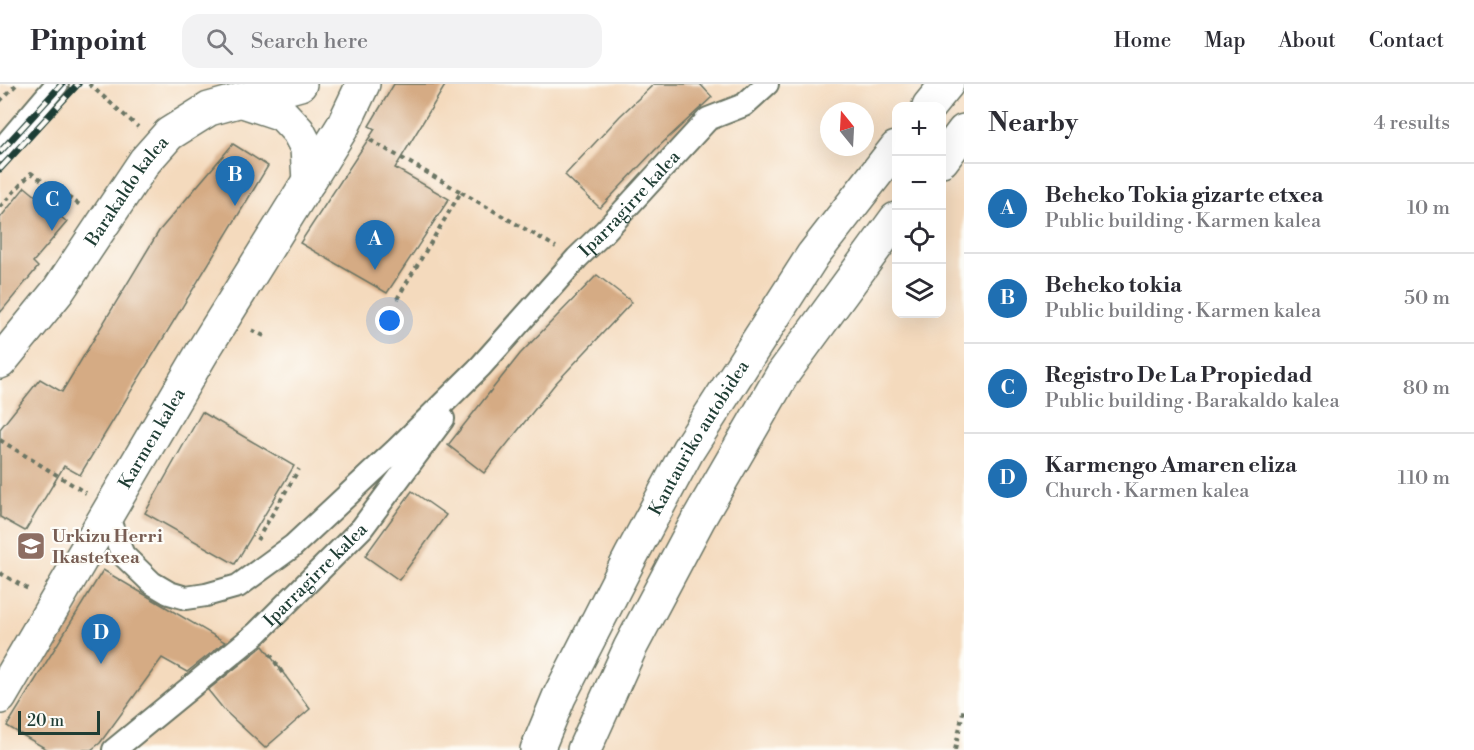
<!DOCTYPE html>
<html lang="en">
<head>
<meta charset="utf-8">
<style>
  :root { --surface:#fff; --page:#f2f2f3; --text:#2b2b33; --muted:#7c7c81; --line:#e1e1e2; --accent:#1f6fb2 }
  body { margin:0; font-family:"Libre Bodoni",serif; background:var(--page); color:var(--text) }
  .controls { position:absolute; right:18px; top:18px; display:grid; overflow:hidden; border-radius:12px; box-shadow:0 6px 24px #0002 }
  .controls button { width:54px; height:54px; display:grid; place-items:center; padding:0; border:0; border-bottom:2px solid var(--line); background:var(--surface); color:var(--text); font:30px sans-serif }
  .compass { position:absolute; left:820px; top:18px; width:54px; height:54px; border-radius:50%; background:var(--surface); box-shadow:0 6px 24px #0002; rotate:342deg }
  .scale { position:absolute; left:18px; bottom:15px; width:82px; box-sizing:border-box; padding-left:6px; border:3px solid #1f3d34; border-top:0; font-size:16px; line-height:21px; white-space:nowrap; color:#1f3d34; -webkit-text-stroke:4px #fdfcf7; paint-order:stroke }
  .you { position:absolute; left:390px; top:237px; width:21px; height:21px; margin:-15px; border:4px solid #fff; border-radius:50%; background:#1a73e8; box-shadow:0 0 0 9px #1a73e833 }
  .badge { display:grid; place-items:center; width:39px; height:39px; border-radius:50%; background:var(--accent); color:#fff; font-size:20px; font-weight:700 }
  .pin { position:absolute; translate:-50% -50px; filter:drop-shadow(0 2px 3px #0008) }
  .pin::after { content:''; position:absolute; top:32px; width:21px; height:18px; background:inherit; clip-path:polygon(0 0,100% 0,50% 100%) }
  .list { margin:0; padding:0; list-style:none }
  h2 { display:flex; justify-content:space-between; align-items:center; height:78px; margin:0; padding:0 24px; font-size:26px }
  h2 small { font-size:20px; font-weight:400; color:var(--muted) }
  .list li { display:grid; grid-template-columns:39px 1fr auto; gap:18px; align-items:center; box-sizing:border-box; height:90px; padding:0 24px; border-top:2px solid var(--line) }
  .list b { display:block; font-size:22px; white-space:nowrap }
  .list p { margin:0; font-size:20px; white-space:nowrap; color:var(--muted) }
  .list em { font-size:20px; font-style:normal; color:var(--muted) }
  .icon { flex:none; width:33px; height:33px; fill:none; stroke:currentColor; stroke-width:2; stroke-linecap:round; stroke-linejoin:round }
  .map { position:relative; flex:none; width:964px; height:666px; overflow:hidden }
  header { display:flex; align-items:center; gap:36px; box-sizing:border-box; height:84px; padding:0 30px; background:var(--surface); border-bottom:2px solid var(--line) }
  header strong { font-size:28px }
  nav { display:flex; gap:33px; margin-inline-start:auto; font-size:21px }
  .search { width:420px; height:54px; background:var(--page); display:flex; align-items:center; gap:15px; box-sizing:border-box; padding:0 21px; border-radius:18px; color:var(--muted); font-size:22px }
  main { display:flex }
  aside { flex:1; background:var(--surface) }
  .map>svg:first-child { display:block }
  .building { fill:#d5ab84 }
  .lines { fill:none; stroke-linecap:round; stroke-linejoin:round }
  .street-casing { stroke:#6a7464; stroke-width:26 }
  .secondary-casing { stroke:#6a7464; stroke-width:36 }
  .highway-casing { stroke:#6a7464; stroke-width:36 }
  .path { stroke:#6a7464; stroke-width:4; stroke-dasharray:4.5 4.5; stroke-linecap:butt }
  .street { stroke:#fff; stroke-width:22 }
  .secondary { stroke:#fff; stroke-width:33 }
  .highway { stroke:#fff; stroke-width:33 }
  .rail-casing { stroke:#1f3d34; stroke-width:7 }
  .rail { stroke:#fdfcf7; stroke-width:4.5; stroke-dasharray:14; stroke-linecap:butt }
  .labels { text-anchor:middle; stroke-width:4.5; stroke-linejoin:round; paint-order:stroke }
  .street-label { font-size:18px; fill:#1f3d34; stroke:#fdfcf7 }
  .education-label { font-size:18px; font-weight:bold; fill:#785e54; stroke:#fdfcf7; text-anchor:start }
</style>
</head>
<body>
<header>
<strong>Pinpoint</strong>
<div class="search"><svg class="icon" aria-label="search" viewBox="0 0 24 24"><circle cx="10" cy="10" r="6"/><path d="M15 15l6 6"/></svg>Search here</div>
<nav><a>Home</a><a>Map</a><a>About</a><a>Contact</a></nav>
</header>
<main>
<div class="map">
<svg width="964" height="666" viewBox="0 0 964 666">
  <rect width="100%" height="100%" fill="#fdfcf7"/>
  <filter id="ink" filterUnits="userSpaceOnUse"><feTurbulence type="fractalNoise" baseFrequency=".0167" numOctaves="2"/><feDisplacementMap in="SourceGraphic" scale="12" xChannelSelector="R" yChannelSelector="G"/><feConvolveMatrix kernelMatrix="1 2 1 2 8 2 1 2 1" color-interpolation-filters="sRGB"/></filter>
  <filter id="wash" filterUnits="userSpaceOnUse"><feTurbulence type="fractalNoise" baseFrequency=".008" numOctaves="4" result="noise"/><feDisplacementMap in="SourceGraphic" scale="24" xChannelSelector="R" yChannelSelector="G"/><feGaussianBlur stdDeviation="1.35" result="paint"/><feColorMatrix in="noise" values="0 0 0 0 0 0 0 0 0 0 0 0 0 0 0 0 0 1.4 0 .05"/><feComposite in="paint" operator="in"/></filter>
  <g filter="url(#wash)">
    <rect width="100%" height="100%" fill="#f4dabd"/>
    <g id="blocks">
      <!-- building -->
      <g class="building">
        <polygon points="394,0 446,0 395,84 449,115 387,209 300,159 375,45 369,42"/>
        <polygon points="654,0 700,0 712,13 655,66 600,124 565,91 620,32"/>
        <polygon points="233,60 268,82 80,391 64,382 25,447 0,433 0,345 40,295 62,308 159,147"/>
        <polygon points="25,103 67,138 33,178 38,183 0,229 0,134"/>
        <polygon points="597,191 632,218 555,300 484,389 448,361 520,270"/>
        <polygon points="202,328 294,382 235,480 145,429"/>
        <polygon points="412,407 446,431 399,496 365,472"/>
        <polygon points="103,486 225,558 187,588 162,574 100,659 91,666 48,666 7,642"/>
        <polygon points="263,562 310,625 265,664 225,627 208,606"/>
      </g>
    </g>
  </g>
  <g filter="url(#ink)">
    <use href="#blocks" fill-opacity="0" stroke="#6a7464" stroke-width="1.5"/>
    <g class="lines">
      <!-- street casing -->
      <g class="street-casing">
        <g id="street">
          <polyline points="0,67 57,0"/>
          <path id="s1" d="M106,430L123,471L152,499L169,509L186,514L206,511L238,502L293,462L397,365L480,283L577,174L605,147L708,35L744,21L767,0"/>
          <path id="s2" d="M114,666L257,549L362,444L443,335"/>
        </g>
      </g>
      <!-- secondary casing -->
      <g class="secondary-casing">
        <g id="secondary">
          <polyline points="240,16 282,30 298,47 307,64 309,97"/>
          <path id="s3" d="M0,278L58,207L145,77L169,50L209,25L300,0"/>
          <path id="s4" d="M0,613L203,267L343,42L363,0"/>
        </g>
      </g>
      <!-- highway casing -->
      <g class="highway-casing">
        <g id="highway">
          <polyline points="929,22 947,0"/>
          <polyline points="942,76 964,47"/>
          <path id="s5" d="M537,666L559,613L631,472L688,366L813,171L896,64"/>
          <polyline points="584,666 630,564 698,436 782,291 896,135"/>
        </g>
      </g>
      <!-- path -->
      <g class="path">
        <polyline points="89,0 138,43"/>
        <polyline points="0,17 17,0"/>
        <polyline points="370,56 461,108 397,215"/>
        <polyline points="461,108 556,163"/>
        <polyline points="0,123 31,89 80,121"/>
        <polyline points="252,246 266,253"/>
        <polyline points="0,356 86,409"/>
        <polyline points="257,456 299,385"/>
        <polyline points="0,489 28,505"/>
        <polyline points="270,570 285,593"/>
        <polyline points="955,666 964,623"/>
      </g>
      <!-- street -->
      <use href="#street" class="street"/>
      <!-- secondary -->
      <use href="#secondary" class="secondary"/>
      <!-- highway -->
      <use href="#highway" class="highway"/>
      <!-- rail casing -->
      <g class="rail-casing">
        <g id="rail">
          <polyline points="0,68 62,0"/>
          <polyline points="0,85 78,0"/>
        </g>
      </g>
      <!-- rail -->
      <use href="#rail" class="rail"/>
    </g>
  </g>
  <!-- icons -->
  <defs>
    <g id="school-square" transform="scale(1.5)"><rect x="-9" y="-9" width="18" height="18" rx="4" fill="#8d6e63" stroke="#fdfcf7"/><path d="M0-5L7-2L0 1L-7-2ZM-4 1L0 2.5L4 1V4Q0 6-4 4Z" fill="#fff"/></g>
  </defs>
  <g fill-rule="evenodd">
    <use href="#school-square" x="31" y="462"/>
  </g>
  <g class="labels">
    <!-- street labels -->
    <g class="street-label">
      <text dy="6" stroke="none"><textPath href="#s3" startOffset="213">Barakaldo kalea</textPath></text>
      <text dy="6" stroke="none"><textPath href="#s1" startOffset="724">Iparragirre kalea</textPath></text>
      <text dy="6" stroke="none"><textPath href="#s4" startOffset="300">Karmen kalea</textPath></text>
      <text dy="6" stroke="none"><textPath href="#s5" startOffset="352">Kantauriko autobidea</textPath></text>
      <text dy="6" stroke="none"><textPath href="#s2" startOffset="267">Iparragirre kalea</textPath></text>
    </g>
    <!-- education labels -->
    <g class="education-label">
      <text x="52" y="458">Urkizu Herri<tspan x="52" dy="21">Ikastetxea</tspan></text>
    </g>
  </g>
</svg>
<div class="controls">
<button>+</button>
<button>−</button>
<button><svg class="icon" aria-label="locate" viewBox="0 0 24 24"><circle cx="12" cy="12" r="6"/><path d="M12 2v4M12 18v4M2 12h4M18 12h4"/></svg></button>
<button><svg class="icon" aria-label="layers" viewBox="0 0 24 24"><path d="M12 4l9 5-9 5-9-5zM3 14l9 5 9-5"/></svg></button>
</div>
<svg class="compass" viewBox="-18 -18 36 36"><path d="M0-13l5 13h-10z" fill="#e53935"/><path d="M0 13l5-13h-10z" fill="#7c7c81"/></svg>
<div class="scale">20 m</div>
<div class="you"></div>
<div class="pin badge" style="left:375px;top:186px">A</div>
<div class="pin badge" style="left:235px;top:122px">B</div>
<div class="pin badge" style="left:52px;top:147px">C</div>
<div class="pin badge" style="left:101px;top:580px">D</div>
</div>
<aside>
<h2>Nearby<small>4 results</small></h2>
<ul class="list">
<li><span class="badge">A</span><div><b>Beheko Tokia gizarte etxea</b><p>Public building · Karmen kalea</p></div><em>10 m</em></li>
<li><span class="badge">B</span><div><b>Beheko tokia</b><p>Public building · Karmen kalea</p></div><em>50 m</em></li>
<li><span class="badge">C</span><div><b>Registro De La Propiedad</b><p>Public building · Barakaldo kalea</p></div><em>80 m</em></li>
<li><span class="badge">D</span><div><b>Karmengo Amaren eliza</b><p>Church · Karmen kalea</p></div><em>110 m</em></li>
</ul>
</aside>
</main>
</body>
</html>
